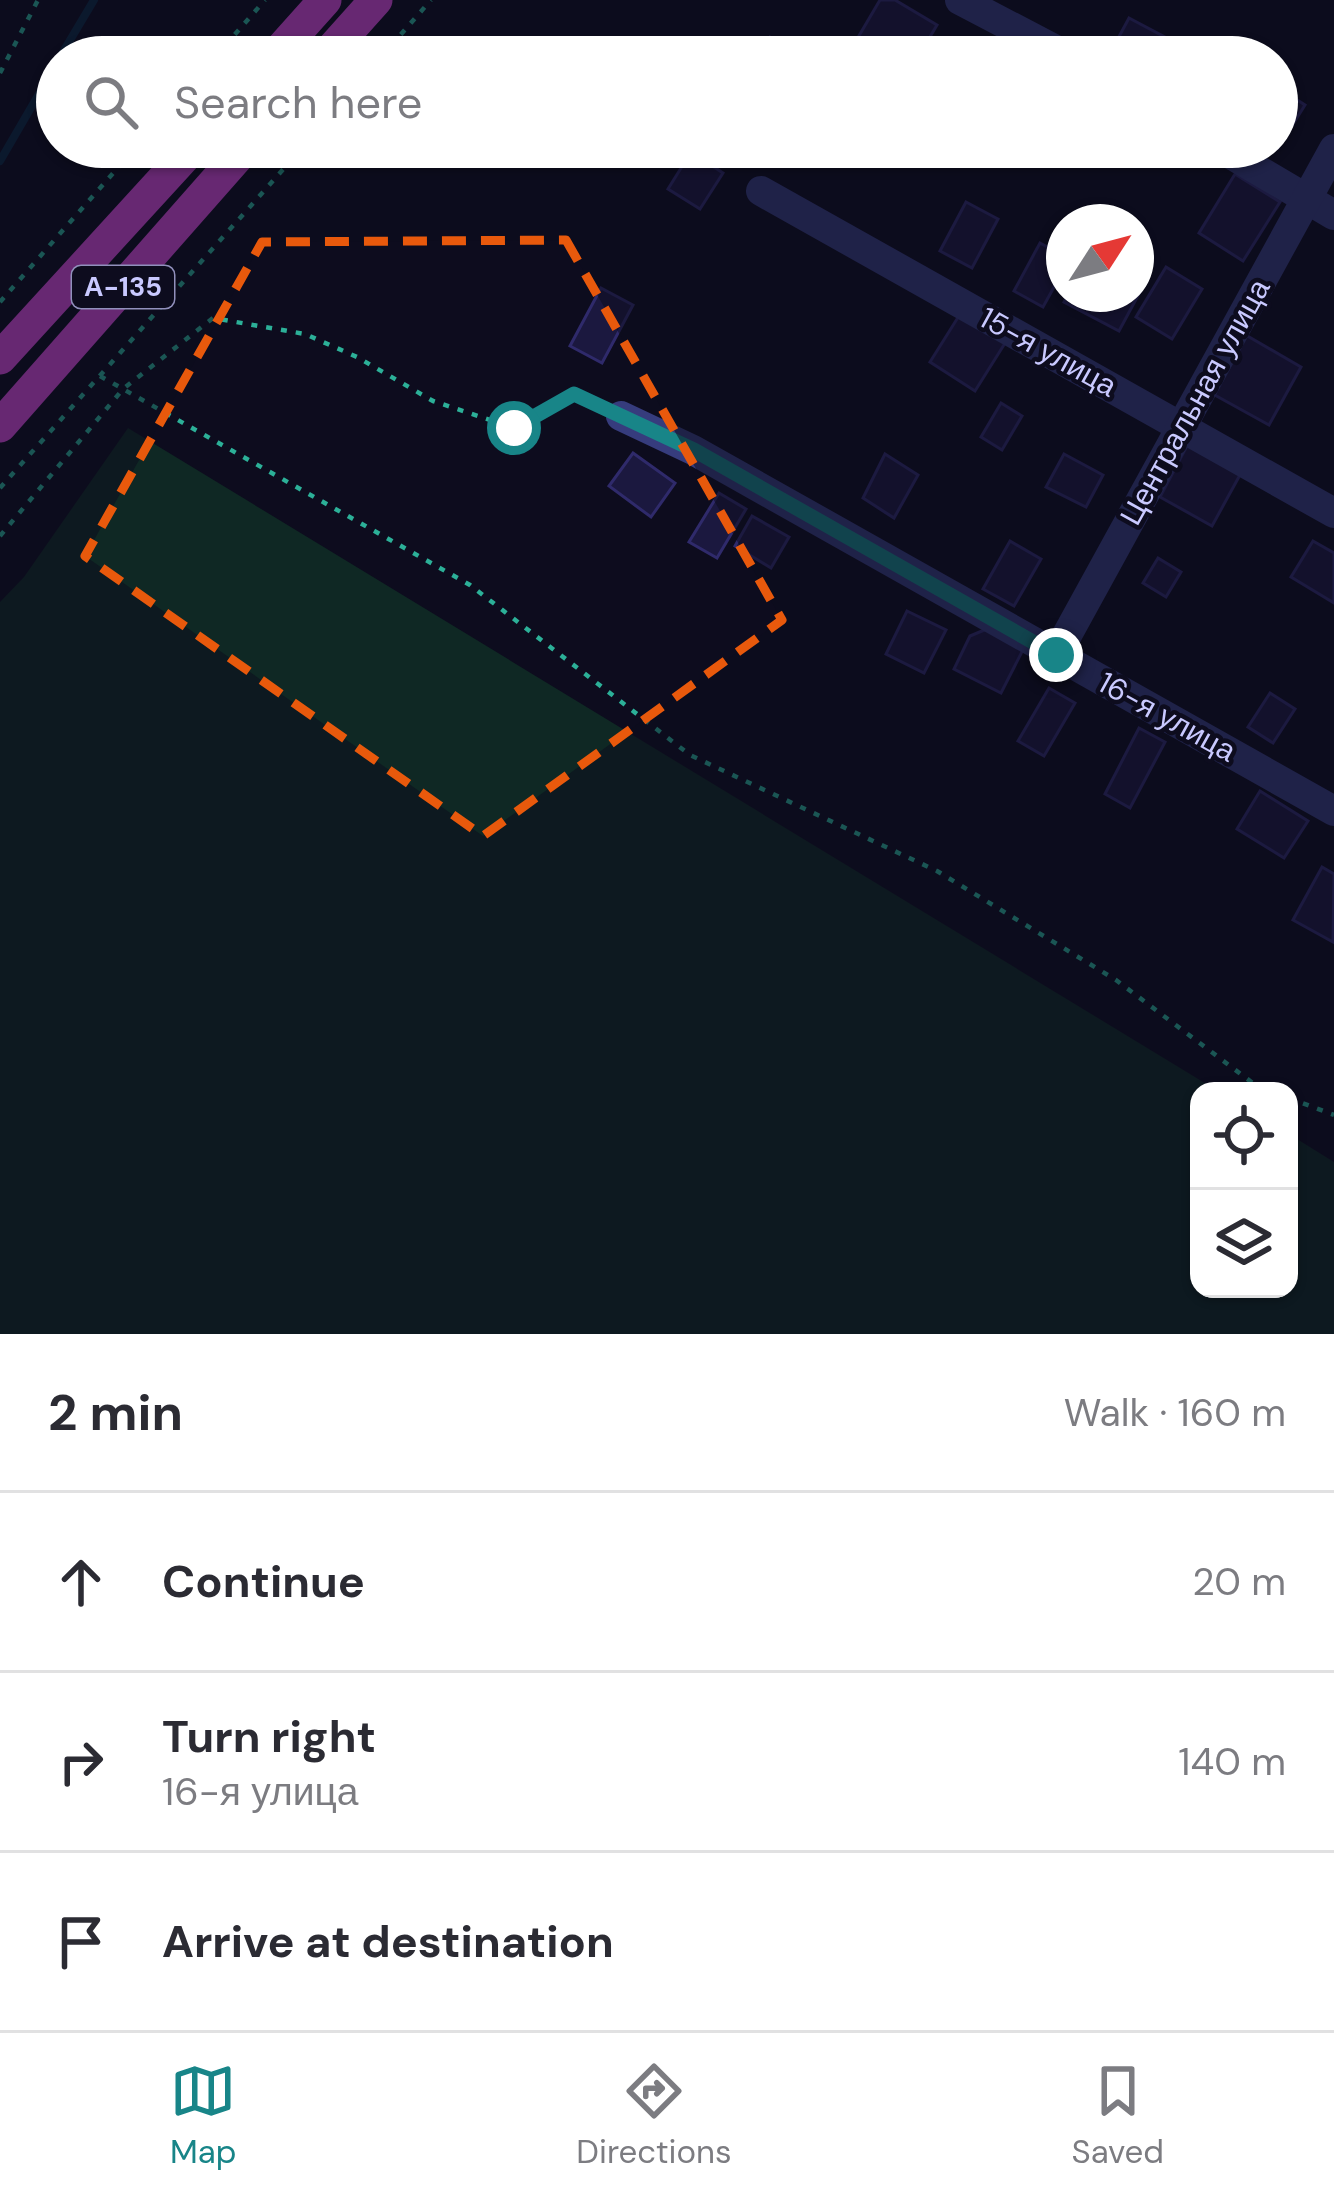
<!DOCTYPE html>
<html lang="en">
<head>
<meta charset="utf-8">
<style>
  :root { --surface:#fff; --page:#f2f2f3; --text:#2b2b33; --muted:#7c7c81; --line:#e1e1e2; --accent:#188588 }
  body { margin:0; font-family:"DM Sans",sans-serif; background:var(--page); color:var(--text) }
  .controls { position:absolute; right:36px; bottom:36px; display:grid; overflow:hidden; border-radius:24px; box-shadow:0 3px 9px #0004 }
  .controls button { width:108px; height:108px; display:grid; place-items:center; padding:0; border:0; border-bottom:3px solid var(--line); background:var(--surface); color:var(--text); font:60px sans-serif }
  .compass { position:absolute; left:1046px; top:204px; width:108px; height:108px; border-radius:50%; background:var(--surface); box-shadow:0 3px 9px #0004; rotate:54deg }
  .stop { position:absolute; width:36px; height:36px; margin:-27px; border:9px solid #188588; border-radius:50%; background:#fff }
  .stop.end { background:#188588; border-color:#fff; box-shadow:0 3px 12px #0008 }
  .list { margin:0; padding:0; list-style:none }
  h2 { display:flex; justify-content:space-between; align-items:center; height:156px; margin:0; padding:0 48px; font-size:51px }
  h2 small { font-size:39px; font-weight:400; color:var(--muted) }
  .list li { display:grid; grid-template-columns:78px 1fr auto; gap:36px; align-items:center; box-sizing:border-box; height:180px; padding:0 48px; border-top:3px solid var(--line) }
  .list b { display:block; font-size:45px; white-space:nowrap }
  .list p { margin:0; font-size:39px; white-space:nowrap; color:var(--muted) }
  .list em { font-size:39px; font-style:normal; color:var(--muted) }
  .icon { flex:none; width:66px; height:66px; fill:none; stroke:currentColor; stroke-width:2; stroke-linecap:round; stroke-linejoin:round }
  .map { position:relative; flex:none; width:1334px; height:1334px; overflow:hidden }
  .search { position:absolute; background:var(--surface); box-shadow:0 3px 9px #0004; left:36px; right:36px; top:36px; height:132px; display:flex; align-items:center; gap:30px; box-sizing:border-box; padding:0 42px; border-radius:66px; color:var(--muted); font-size:45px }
  .sheet { height:696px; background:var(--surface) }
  nav { display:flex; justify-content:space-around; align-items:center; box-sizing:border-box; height:168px; border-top:3px solid var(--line); background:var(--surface); font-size:33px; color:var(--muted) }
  nav a { display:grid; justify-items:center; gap:6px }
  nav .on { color:var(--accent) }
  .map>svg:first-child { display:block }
  .green { fill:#0f2824 }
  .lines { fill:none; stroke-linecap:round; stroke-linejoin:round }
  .stream { stroke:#0b2842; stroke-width:8 }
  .building { fill:#1b183f; stroke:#2f2a6b; stroke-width:3 }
  .path { stroke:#2cb098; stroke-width:4.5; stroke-dasharray:6 9; stroke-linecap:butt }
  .minor { stroke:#363c7d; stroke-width:30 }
  .trunk { stroke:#d44ada; stroke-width:33 }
  .route { stroke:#188588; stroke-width:15 }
  .marked { fill:none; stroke:#e8590c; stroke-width:9; stroke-dasharray:24 15; stroke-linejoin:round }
  .labels { text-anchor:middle; stroke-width:9; stroke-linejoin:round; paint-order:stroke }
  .shield { fill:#0d0c1e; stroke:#9190bc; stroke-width:3 }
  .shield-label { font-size:27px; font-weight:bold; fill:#c9c9ff }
  .street-label { font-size:30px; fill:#c9c9ff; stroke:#0d0c1e }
</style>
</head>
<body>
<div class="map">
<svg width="1334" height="1334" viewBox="0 0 1334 1334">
  <rect width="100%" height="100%" fill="#0d0c1e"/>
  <!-- green -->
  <polygon class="green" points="128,428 1218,1091 1199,1091 1199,1289 1289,1289 1289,1134 1334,1162 1334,1334 0,1334 0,602 24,577"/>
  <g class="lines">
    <!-- stream -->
    <g class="stream">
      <polyline points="60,57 94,0"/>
      <polyline points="0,161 57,63"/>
    </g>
  </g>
  <!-- building -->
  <g class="building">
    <polygon points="880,0 895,0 937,25 918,57 873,57 853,46"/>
    <polygon points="1129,18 1176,43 1169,57 1134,57 1114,46"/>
    <polygon points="770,37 805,57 758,57"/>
    <polygon points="1277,87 1305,105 1278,148 1276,147"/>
    <polygon points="824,147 860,147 850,163"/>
    <polygon points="691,152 723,173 700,209 668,189"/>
    <polygon points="1235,174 1280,202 1243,261 1199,233"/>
    <polygon points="966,202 998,219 972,268 940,251"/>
    <polygon points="1040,243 1064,256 1064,269 1043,307 1014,291"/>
    <polygon points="1166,267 1202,289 1172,339 1136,317"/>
    <polygon points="601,288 633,305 602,363 570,346"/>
    <polygon points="1136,288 1141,290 1119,331 1064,302 1068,294 1136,294"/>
    <polygon points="962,311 1007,340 975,391 930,362"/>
    <polygon points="1244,334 1301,367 1269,425 1211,393"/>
    <polygon points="1001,403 1022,416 1002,450 981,437"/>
    <polygon points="1188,444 1241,473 1212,526 1160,497"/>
    <polygon points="633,453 675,483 651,517 609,486"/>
    <polygon points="885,454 918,475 894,518 863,498"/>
    <polygon points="1064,454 1103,475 1086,507 1046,487"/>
    <polygon points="719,493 746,509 717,558 689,542"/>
    <polygon points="752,516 789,537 771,568 735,546"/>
    <polygon points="1010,541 1041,559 1014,606 983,589"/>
    <polygon points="1313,541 1334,553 1334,603 1291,577"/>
    <polygon points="1158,558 1181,572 1166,597 1143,583"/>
    <polygon points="907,611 946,630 924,673 886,654"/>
    <polygon points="1001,623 1029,638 1001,693 954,669 970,636"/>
    <polygon points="1049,688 1075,703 1044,756 1018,741"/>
    <polygon points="1270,693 1295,709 1273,743 1248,727"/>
    <polygon points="1139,728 1165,742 1130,808 1105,794"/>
    <polygon points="1260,791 1308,821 1284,858 1237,829"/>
    <polygon points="1322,867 1334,874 1333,942 1293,920"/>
  </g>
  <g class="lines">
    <!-- path -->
    <g class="path">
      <polyline points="215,57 265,0"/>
      <polyline points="381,57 431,0"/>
      <polyline points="0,73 38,0"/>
      <polyline points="0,302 136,147"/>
      <polyline points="100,376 123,389 213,318 305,334 357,357 433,401 514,428 574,394 599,406"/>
      <polyline points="0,488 303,147"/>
      <polyline points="0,536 123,389 470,585 690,755 937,871 1116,980 1254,1084 1272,1091"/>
      <polyline points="1289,1098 1334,1115"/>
    </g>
    <!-- minor -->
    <g class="minor">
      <polyline points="960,0 1069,57"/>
      <polyline points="1219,147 1334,215"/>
      <polyline points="761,191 1334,513"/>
      <polyline points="621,416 693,450 1334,811"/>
      <polyline points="1056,655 1334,149"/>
    </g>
    <!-- trunk -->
    <g class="trunk">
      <polyline points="274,57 325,0"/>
      <polyline points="325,57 376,0"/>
      <polyline points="0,358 193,147"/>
      <polyline points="0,426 246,147"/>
    </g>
  </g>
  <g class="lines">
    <!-- route -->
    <polyline class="route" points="514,428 574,394 694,450 1056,655"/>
  </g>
  <!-- marked area -->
  <path d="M0 0H1334V1334H0ZM566,240L782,620L483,836L85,556L262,242Z" fill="#0d0c1e" fill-opacity=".55" fill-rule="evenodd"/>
  <path class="marked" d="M566,240L782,620L483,836L85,556L262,242Z"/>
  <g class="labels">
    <!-- shield labels -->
    <rect class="shield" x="72" y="266" width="102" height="42" rx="9"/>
    <g class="shield-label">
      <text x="123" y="296">А-135</text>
    </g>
    <!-- street labels -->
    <g class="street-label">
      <text transform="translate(1048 352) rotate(29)" y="10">15-я улица</text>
      <text transform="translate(1195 402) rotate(-61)" y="10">Центральная улица</text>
      <text transform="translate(1167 717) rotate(29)" y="10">16-я улица</text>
    </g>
  </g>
</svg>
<div class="controls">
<button><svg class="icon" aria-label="locate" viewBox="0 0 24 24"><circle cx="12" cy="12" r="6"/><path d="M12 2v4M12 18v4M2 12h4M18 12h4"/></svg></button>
<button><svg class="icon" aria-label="layers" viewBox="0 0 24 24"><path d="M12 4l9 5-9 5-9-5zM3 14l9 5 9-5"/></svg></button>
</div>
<svg class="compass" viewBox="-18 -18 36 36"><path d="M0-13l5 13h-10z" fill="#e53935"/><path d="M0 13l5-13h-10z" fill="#7c7c81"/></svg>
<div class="stop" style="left:514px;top:428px"></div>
<div class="stop end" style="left:1056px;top:655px"></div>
<div class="search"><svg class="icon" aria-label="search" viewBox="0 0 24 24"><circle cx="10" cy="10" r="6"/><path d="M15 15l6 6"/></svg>Search here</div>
</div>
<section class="sheet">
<h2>2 min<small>Walk · 160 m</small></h2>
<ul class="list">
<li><svg class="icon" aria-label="ahead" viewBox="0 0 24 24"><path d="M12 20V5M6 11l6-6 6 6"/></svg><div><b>Continue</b></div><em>20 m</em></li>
<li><svg class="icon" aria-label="right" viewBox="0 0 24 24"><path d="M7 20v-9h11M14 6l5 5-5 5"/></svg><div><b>Turn right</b><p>16-я улица</p></div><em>140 m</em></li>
<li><svg class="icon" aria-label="arrive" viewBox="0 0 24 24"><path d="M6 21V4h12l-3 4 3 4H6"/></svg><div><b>Arrive at destination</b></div></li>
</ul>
</section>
<nav>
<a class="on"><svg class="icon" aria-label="map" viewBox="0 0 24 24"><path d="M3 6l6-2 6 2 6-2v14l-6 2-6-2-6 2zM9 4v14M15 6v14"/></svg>Map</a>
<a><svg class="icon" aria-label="directions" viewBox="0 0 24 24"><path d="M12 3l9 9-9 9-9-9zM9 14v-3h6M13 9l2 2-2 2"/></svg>Directions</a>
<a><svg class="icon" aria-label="saved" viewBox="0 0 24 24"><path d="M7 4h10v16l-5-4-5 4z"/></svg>Saved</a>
</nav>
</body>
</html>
